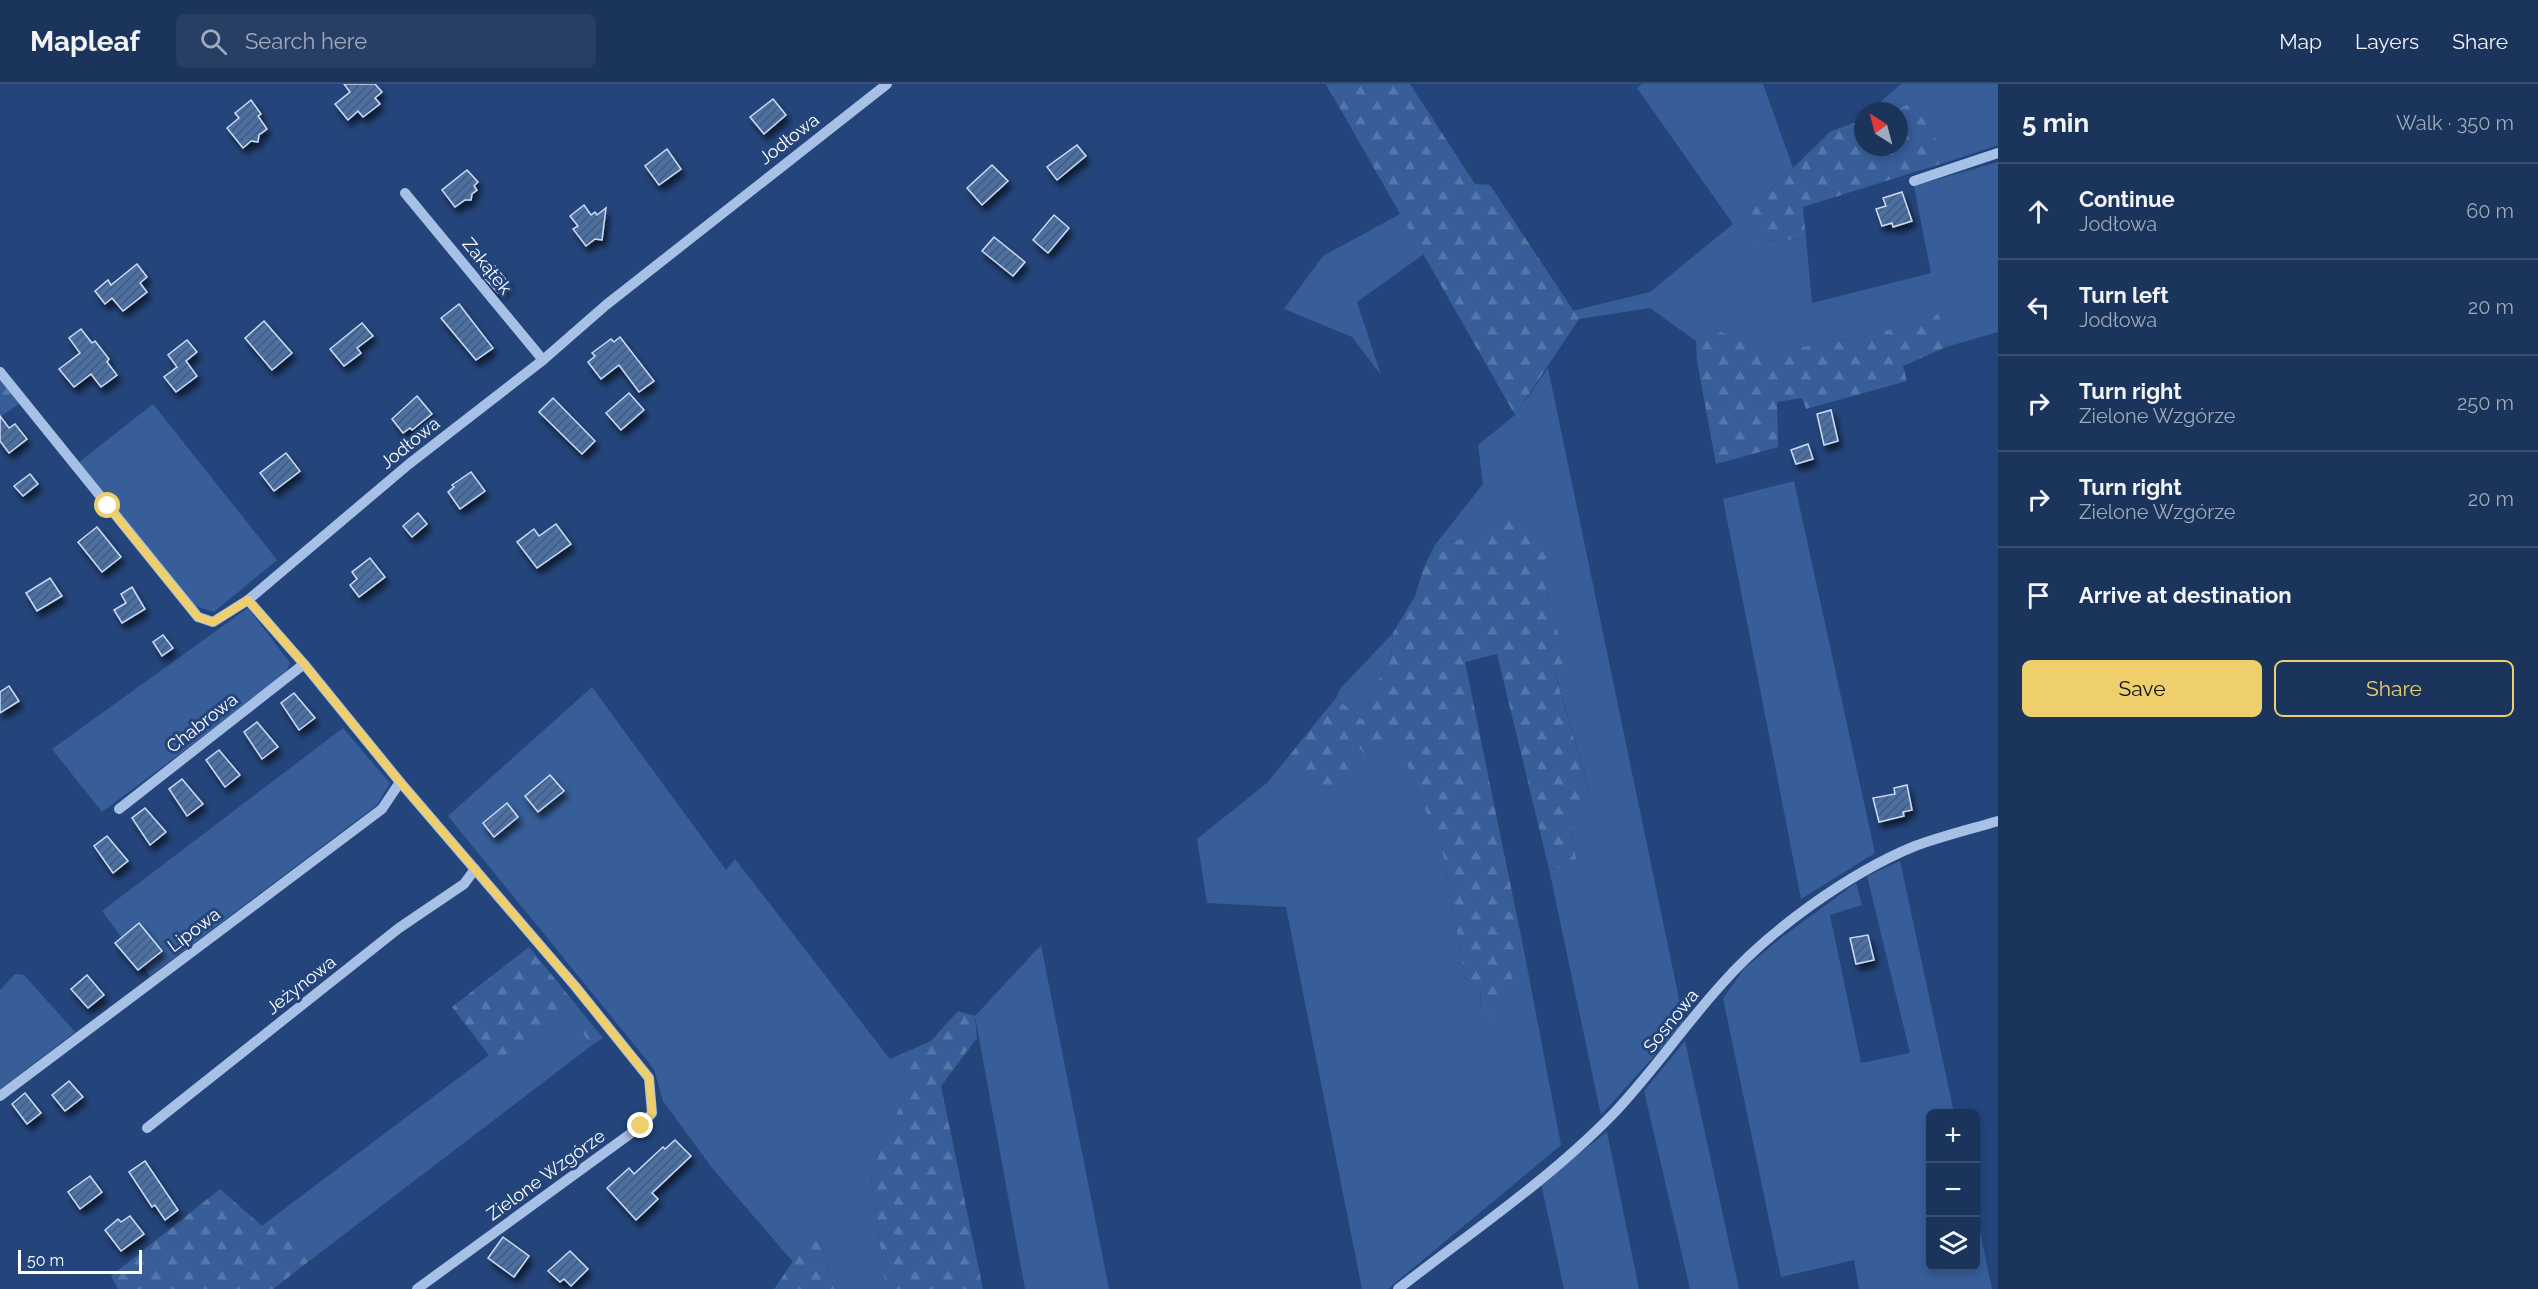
<!DOCTYPE html>
<html lang="en">
<head>
<meta charset="utf-8">
<style>
  :root { --surface:#1b345c; --page:#283f65; --text:#f1f3f6; --muted:#a0aabb; --line:#394f72; --accent:#efcf6b }
  body { margin:0; font-family:Raleway,sans-serif; background:var(--page); color:var(--text) }
  .controls { position:absolute; right:18px; bottom:18px; display:grid; overflow:hidden; border-radius:9px; box-shadow:0 3px 9px #0003 }
  .controls button { width:54px; height:54px; display:grid; place-items:center; padding:0; border:0; border-bottom:2px solid var(--line); background:var(--surface); color:var(--text); font:30px sans-serif }
  .compass { position:absolute; left:1854px; top:18px; width:54px; height:54px; border-radius:50%; background:var(--surface); box-shadow:0 3px 9px #0003; rotate:324deg }
  .scale { position:absolute; left:18px; bottom:15px; width:124px; box-sizing:border-box; padding-left:6px; border:3px solid #fff; border-top:0; font-size:16px; line-height:21px; white-space:nowrap; color:#fff; -webkit-text-stroke:4px #24457b; paint-order:stroke }
  .stop { position:absolute; width:18px; height:18px; margin:-14px; border:4px solid #efcf6b; border-radius:50%; background:#fff }
  .stop.end { background:#efcf6b; border-color:#fff; box-shadow:0 2px 6px #0008 }
  .list { margin:0; padding:0; list-style:none }
  h2 { display:flex; justify-content:space-between; align-items:center; height:78px; margin:0; padding:0 24px; font-size:26px }
  h2 small { font-size:20px; font-weight:400; color:var(--muted) }
  .list li { display:grid; grid-template-columns:39px 1fr auto; gap:18px; align-items:center; box-sizing:border-box; height:96px; padding:0 24px; border-top:2px solid var(--line) }
  .list b { display:block; font-size:22px; white-space:nowrap }
  .list p { margin:0; font-size:20px; white-space:nowrap; color:var(--muted) }
  .list em { font-size:20px; font-style:normal; color:var(--muted) }
  .actions { display:flex; gap:12px; padding:18px 24px }
  .actions a { flex:1; padding:14px 0; border:2px solid var(--accent); border-radius:9px; text-align:center; font-size:21px; color:var(--accent) }
  .actions .main { background:var(--accent); color:#111 }
  .icon { flex:none; width:33px; height:33px; fill:none; stroke:currentColor; stroke-width:2; stroke-linecap:round; stroke-linejoin:round }
  .map { position:relative; flex:none; width:1998px; height:1205px; overflow:hidden }
  header { display:flex; align-items:center; gap:36px; box-sizing:border-box; height:84px; padding:0 30px; background:var(--surface); border-bottom:2px solid var(--line) }
  header strong { font-size:28px }
  nav { display:flex; gap:33px; margin-inline-start:auto; font-size:21px }
  .search { width:420px; height:54px; background:var(--page); display:flex; align-items:center; gap:15px; box-sizing:border-box; padding:0 21px; border-radius:9px; color:var(--muted); font-size:22px }
  main { display:flex }
  aside { flex:1; background:var(--surface) }
  .map>svg:first-child { display:block }
  .green { fill:#375e99 }
  .forest { fill:url(#forest-firs) }
  .building { fill:url(#building-hatch); stroke:#cadbf4; stroke-width:1.5; filter:url(#shadow) }
  .lines { fill:none; stroke-linecap:round; stroke-linejoin:round }
  .minor { stroke:#a7c0e5; stroke-width:10 }
  .route { stroke:#efcf6b; stroke-width:8 }
  .labels { text-anchor:middle; stroke-width:6; stroke-linejoin:round; paint-order:stroke }
  .street-label { font-size:18px; fill:#fff; stroke:#24457b }
</style>
</head>
<body>
<header>
<strong>Mapleaf</strong>
<div class="search"><svg class="icon" aria-label="search" viewBox="0 0 24 24"><circle cx="10" cy="10" r="6"/><path d="M15 15l6 6"/></svg>Search here</div>
<nav><a>Map</a><a>Layers</a><a>Share</a></nav>
</header>
<main>
<div class="map">
<svg width="1998" height="1205" viewBox="0 0 1998 1205">
  <defs>
    <pattern id="forest-firs" width="22" height="20" patternUnits="userSpaceOnUse" patternTransform="scale(1.5)"><rect width="22" height="20" fill="#375e99"/><path d="M5 1l3.5 6h-7zM16 11l3.5 6h-7z" fill="#5576a8"/></pattern>
    <pattern id="building-hatch" width="6" height="6" patternUnits="userSpaceOnUse" patternTransform="scale(1.5)"><rect width="6" height="6" fill="#4c6fa4"/><path d="M-1 1l2-2M0 6l6-6M5 7l2-2" fill="none" stroke="#4c5a6f"/></pattern>
    <filter id="shadow"><feDropShadow dx="3.5" dy="6" stdDeviation="3" flood-color="#0009"/></filter>
  </defs>
  <rect width="100%" height="100%" fill="#24457b"/>
  <!-- green -->
  <g class="green">
    <polygon points="1642,0 1763,0 1793,84 1751,125 1761,157 1806,155 1812,219 1931,189 1914,102 1998,78 1998,248 1946,263 1939,230 1873,251 1766,269 1713,244 1696,257 1650,224 1579,235 1572,227 1650,208 1733,140 1637,4"/>
    <polygon points="1901,0 1998,0 1998,61 1950,77 1913,19 1889,27 1870,27"/>
    <polygon points="1400,130 1424,170 1357,218 1381,291 1352,253 1284,225 1323,172"/>
    <polygon points="1548,284 1684,939 1601,1031 1549,785 1577,781 1569,727 1591,712 1555,588 1554,531 1540,484 1508,432 1474,452 1435,461 1483,400 1478,361 1515,331"/>
    <polygon points="153,320 277,476 214,528 193,521 78,379"/>
    <polygon points="1794,397 1875,769 1801,815 1723,415"/>
    <polygon points="248,524 290,579 284,592 102,728 52,665"/>
    <polygon points="1393,549 1391,573 1369,613 1370,626 1361,635 1336,614 1340,605"/>
    <polygon points="592,603 726,786 735,775 910,1001 870,1086 886,1205 835,1205 816,1144 793,1178 712,1084 663,1017 654,985 448,732"/>
    <polygon points="343,644 390,699 377,721 150,892 102,827"/>
    <polygon points="1398,657 1443,770 1465,894 1481,905 1480,925 1503,918 1513,904 1509,876 1525,872 1561,1061 1388,1205 1362,1205 1286,823 1207,819 1197,755 1267,699 1284,678 1329,720 1352,696 1344,677 1359,664 1372,677"/>
    <polygon points="1900,777 1954,1029 1930,1030 1930,1182 1976,1182 1976,1129 1992,1205 1859,1205 1854,1176 1781,1193 1723,914 1745,884 1782,853 1856,799 1862,821 1830,831 1861,979 1910,969 1867,792"/>
    <polygon points="1041,861 1109,1205 1025,1205 975,932"/>
    <polygon points="15,890 24,891 75,948 0,1005 0,906"/>
    <polygon points="567,925 591,962 308,1178 276,1131 489,971 513,968"/>
    <polygon points="1685,957 1739,1205 1690,1205 1644,1007"/>
    <polygon points="1607,1048 1639,1205 1564,1205 1541,1099"/>
  </g>
  <!-- forest -->
  <g class="forest">
    <polygon points="1326,0 1410,0 1475,100 1490,101 1579,235 1515,331"/>
    <polygon points="1913,19 1950,77 1803,123 1806,155 1760,157 1751,125 1831,47 1863,36 1863,63 1899,63 1899,27 1889,27"/>
    <polygon points="1939,230 1946,263 1903,282 1907,297 1806,325 1802,314 1777,318 1778,363 1716,380 1697,277 1696,257 1711,243 1766,269 1873,251"/>
    <polygon points="0,296 19,320 0,333"/>
    <polygon points="1508,432 1549,470 1540,484 1554,531 1564,578 1555,589 1591,713 1569,727 1577,781 1549,785 1497,570 1465,578 1525,872 1509,876 1514,904 1503,918 1502,926 1489,935 1480,925 1481,905 1465,894 1443,770 1398,658 1372,677 1359,664 1344,677 1353,696 1329,720 1284,678 1336,614 1361,635 1370,626 1369,613 1391,573 1393,549 1415,512 1424,483 1435,461 1474,452"/>
    <polygon points="529,863 603,954 591,962 567,925 513,968 492,975 452,923"/>
    <polygon points="958,927 975,932 977,954 941,1002 983,1205 886,1205 870,1086 910,1001 888,976 931,957"/>
    <polygon points="220,1105 262,1142 276,1131 308,1178 273,1205 118,1205 111,1192"/>
    <polygon points="816,1144 835,1205 774,1205"/>
  </g>
  <!-- building -->
  <g class="building">
    <polygon points="344,0 375,0 382,8 375,14 380,20 363,33 358,27 348,36 335,20 350,8"/>
    <polygon points="773,15 786,31 764,50 750,33"/>
    <polygon points="251,16 261,30 258,32 267,45 259,51 258,58 251,57 243,64 227,44 239,34 235,29"/>
    <polygon points="1077,61 1086,72 1057,96 1047,83"/>
    <polygon points="667,65 681,85 659,101 645,82"/>
    <polygon points="992,81 1008,97 982,121 967,104"/>
    <polygon points="467,86 478,98 474,102 477,106 472,110 471,116 465,116 455,123 442,106"/>
    <polygon points="1902,108 1912,137 1893,143 1892,139 1882,142 1876,125 1886,122 1883,114"/>
    <polygon points="584,121 591,131 595,128 597,131 606,124 602,156 595,155 586,162 573,145 578,142 570,132"/>
    <polygon points="1054,131 1069,144 1048,169 1033,156"/>
    <polygon points="994,153 1025,178 1013,192 982,167"/>
    <polygon points="137,180 147,193 140,199 147,208 123,227 112,214 105,220 95,207 108,196 111,201"/>
    <polygon points="495,182 509,200 498,209 483,192"/>
    <polygon points="459,220 493,264 476,276 441,234"/>
    <polygon points="264,237 292,269 272,286 245,254"/>
    <polygon points="362,239 373,252 357,264 361,269 344,282 330,265"/>
    <polygon points="81,245 92,259 95,257 109,275 107,278 117,291 101,303 91,290 74,303 59,285 80,269 69,254"/>
    <polygon points="620,253 654,297 639,308 619,281 601,295 588,278 595,272 592,269 611,255 614,258"/>
    <polygon points="187,256 197,268 186,277 197,292 176,308 164,293 177,283 168,271"/>
    <polygon points="629,309 644,326 621,346 606,329"/>
    <polygon points="417,312 432,330 412,346 410,344 403,349 392,335"/>
    <polygon points="553,314 595,357 582,370 539,328"/>
    <polygon points="1831,326 1838,357 1824,361 1817,330"/>
    <polygon points="0,332 9,344 15,340 27,355 9,369 0,357"/>
    <polygon points="1808,360 1813,375 1796,380 1791,366"/>
    <polygon points="286,369 300,387 274,407 260,389"/>
    <polygon points="471,388 485,407 460,425 448,408 454,403 452,401"/>
    <polygon points="30,390 38,400 23,412 14,402"/>
    <polygon points="418,429 427,440 412,453 403,442"/>
    <polygon points="556,440 571,460 537,484 517,458 534,445 539,452"/>
    <polygon points="97,443 121,473 102,488 78,458"/>
    <polygon points="370,474 385,493 359,513 350,501 357,495 352,488"/>
    <polygon points="50,494 62,512 37,527 26,509"/>
    <polygon points="132,503 145,525 122,539 114,526 126,519 121,510"/>
    <polygon points="163,551 173,564 162,572 153,558"/>
    <polygon points="9,602 19,617 0,629 0,608"/>
    <polygon points="294,609 315,634 299,646 281,619"/>
    <polygon points="257,638 278,663 262,675 244,648"/>
    <polygon points="219,666 240,691 225,703 206,676"/>
    <polygon points="550,691 564,707 538,728 525,712"/>
    <polygon points="182,695 203,720 187,732 169,705"/>
    <polygon points="1907,701 1912,726 1903,728 1904,732 1879,738 1873,714 1895,710 1894,704"/>
    <polygon points="507,719 518,733 494,753 483,739"/>
    <polygon points="145,724 166,748 150,761 132,734"/>
    <polygon points="107,752 128,777 113,789 94,762"/>
    <polygon points="139,839 162,867 138,886 115,859"/>
    <polygon points="1868,851 1874,876 1856,880 1850,854"/>
    <polygon points="87,891 104,911 88,924 71,905"/>
    <polygon points="69,997 83,1013 65,1027 52,1011"/>
    <polygon points="25,1009 41,1029 27,1040 12,1020"/>
    <polygon points="675,1056 691,1072 652,1109 658,1115 636,1136 607,1104 629,1084 634,1090 663,1063 665,1065"/>
    <polygon points="145,1077 178,1126 165,1136 155,1121 152,1123 129,1088"/>
    <polygon points="90,1092 102,1108 80,1125 68,1108"/>
    <polygon points="130,1132 144,1150 121,1167 105,1146 118,1135 121,1138"/>
    <polygon points="503,1153 529,1172 514,1193 488,1174"/>
    <polygon points="570,1167 588,1185 571,1202 564,1195 560,1198 548,1187"/>
  </g>
  <g class="lines">
    <!-- minor -->
    <g class="minor">
      <polyline points="1914,97 1998,69"/>
      <polyline points="405,109 543,276"/>
      <polyline points="0,288 198,533 213,538 248,516 409,380 543,276 606,221 887,0"/>
      <polyline points="248,516 304,580 400,698 575,902 649,994 652,1029 641,1042 417,1205"/>
      <polyline points="119,725 304,580"/>
      <polyline points="0,1012 382,725 400,698"/>
      <polyline points="147,1044 399,844 464,800 475,785"/>
      <path d="M1398,1205C1470,1149 1550,1095 1613,1030C1652,989 1683,943 1721,901C1768,847 1849,789 1915,762C1942,752 1971,745 1998,737"/>
    </g>
  </g>
  <g class="lines">
    <!-- route -->
    <polyline class="route" points="108,422 198,533 213,538 248,516 304,580 400,698 575,902 649,994 652,1029 641,1042"/>
  </g>
  <g class="labels">
    <!-- street labels -->
    <g class="street-label">
      <text transform="translate(789 55) rotate(-38)" y="6">Jodłowa</text>
      <text transform="translate(487 182) rotate(51)" y="6">Zakątek</text>
      <text transform="translate(410 359) rotate(-39)" y="6">Jodłowa</text>
      <text transform="translate(202 639) rotate(-38)" y="6">Chabrowa</text>
      <text transform="translate(194 846) rotate(-37)" y="6">Lipowa</text>
      <text transform="translate(301 901) rotate(-38)" y="6">Jeżynowa</text>
      <text transform="translate(1671 937) rotate(-51)" y="6">Sosnowa</text>
      <text transform="translate(546 1091) rotate(-36)" y="6">Zielone Wzgórze</text>
    </g>
  </g>
</svg>
<div class="controls">
<button>+</button>
<button>−</button>
<button><svg class="icon" aria-label="layers" viewBox="0 0 24 24"><path d="M12 4l9 5-9 5-9-5zM3 14l9 5 9-5"/></svg></button>
</div>
<svg class="compass" viewBox="-18 -18 36 36"><path d="M0-13l5 13h-10z" fill="#e53935"/><path d="M0 13l5-13h-10z" fill="#a0aabb"/></svg>
<div class="scale">50 m</div>
<div class="stop" style="left:108px;top:422px"></div>
<div class="stop end" style="left:641px;top:1042px"></div>
</div>
<aside>
<h2>5 min<small>Walk · 350 m</small></h2>
<ul class="list">
<li><svg class="icon" aria-label="ahead" viewBox="0 0 24 24"><path d="M12 20V5M6 11l6-6 6 6"/></svg><div><b>Continue</b><p>Jodłowa</p></div><em>60 m</em></li>
<li><svg class="icon" aria-label="left" viewBox="0 0 24 24"><path d="M17 20v-9H6M10 6l-5 5 5 5"/></svg><div><b>Turn left</b><p>Jodłowa</p></div><em>20 m</em></li>
<li><svg class="icon" aria-label="right" viewBox="0 0 24 24"><path d="M7 20v-9h11M14 6l5 5-5 5"/></svg><div><b>Turn right</b><p>Zielone Wzgórze</p></div><em>250 m</em></li>
<li><svg class="icon" aria-label="right" viewBox="0 0 24 24"><path d="M7 20v-9h11M14 6l5 5-5 5"/></svg><div><b>Turn right</b><p>Zielone Wzgórze</p></div><em>20 m</em></li>
<li><svg class="icon" aria-label="arrive" viewBox="0 0 24 24"><path d="M6 21V4h12l-3 4 3 4H6"/></svg><div><b>Arrive at destination</b></div></li>
</ul>
<div class="actions"><a class="main">Save</a><a>Share</a></div>
</aside>
</main>
</body>
</html>
